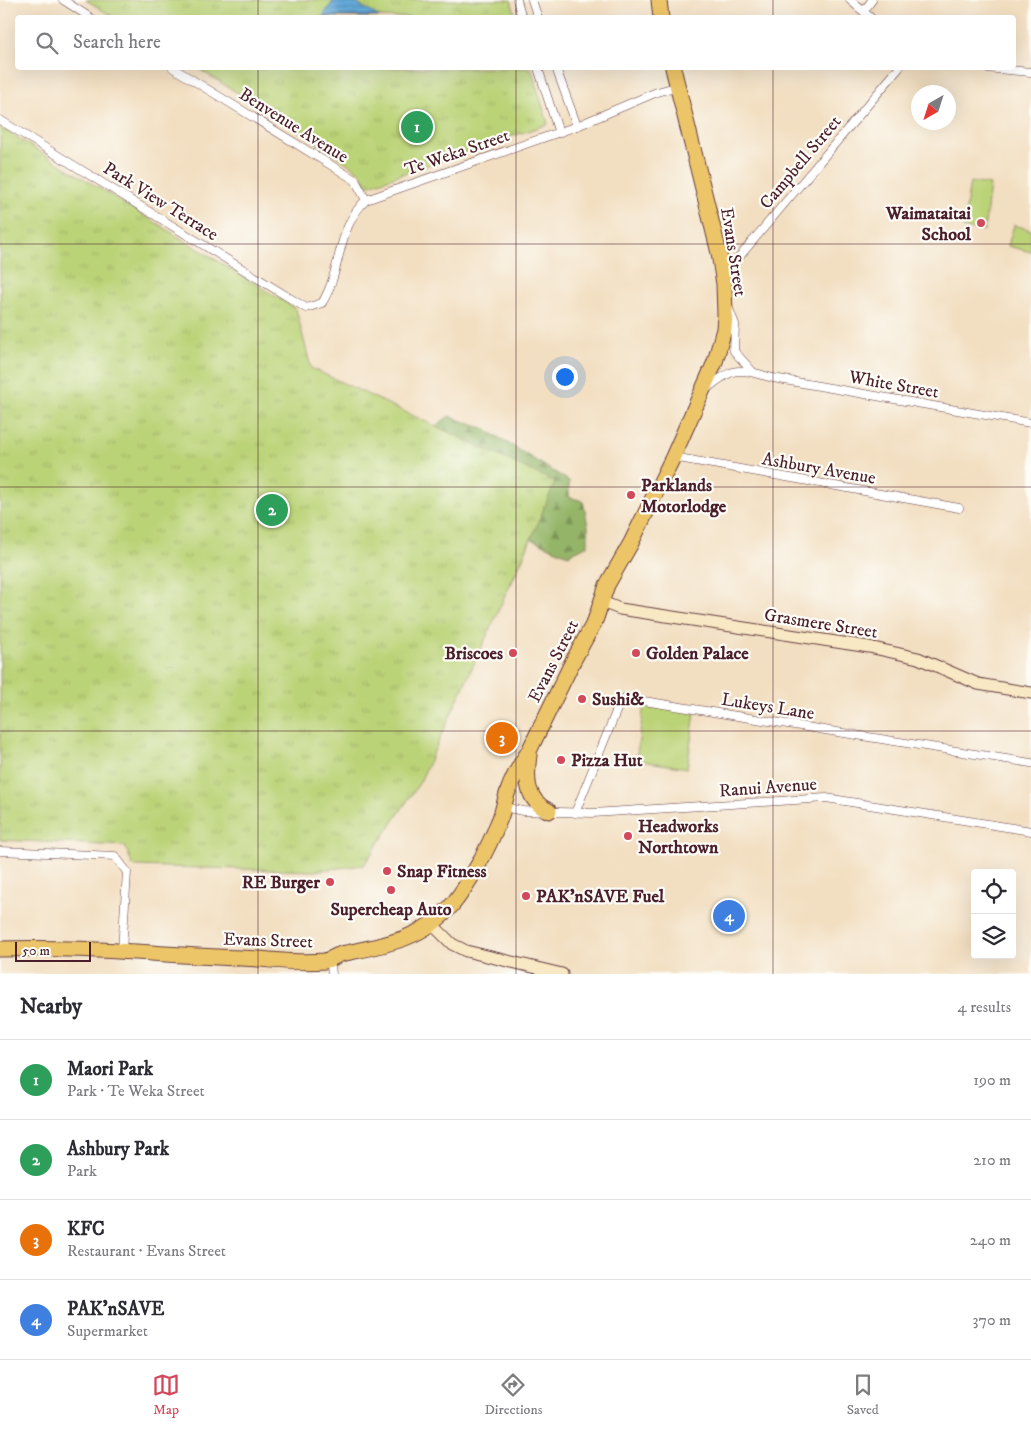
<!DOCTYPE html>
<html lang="en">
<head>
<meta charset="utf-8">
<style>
  :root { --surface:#fff; --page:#f7f7f7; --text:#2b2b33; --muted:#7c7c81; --line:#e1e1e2; --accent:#d1495b }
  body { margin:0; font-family:"IM FELL DW Pica",serif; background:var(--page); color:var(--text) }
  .controls { position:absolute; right:15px; bottom:15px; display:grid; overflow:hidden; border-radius:5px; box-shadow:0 5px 20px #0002 }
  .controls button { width:45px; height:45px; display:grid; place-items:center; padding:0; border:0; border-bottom:1px solid var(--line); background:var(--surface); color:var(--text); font:25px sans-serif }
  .compass { position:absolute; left:911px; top:85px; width:45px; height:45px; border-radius:50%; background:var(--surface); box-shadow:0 5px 20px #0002; rotate:219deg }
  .scale { position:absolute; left:15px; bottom:12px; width:76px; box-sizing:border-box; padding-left:5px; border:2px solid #4a1f2b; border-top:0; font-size:14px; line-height:18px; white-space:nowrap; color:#4a1f2b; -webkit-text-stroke:4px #fdfcf7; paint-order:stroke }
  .you { position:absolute; left:564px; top:376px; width:18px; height:18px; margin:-12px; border:4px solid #fff; border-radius:50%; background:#1a73e8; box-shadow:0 0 0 8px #1a73e833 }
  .badge { display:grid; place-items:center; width:32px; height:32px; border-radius:50%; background:var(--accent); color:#fff; font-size:16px; font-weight:700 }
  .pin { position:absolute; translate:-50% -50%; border:2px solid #fff; box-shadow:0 1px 5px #0006 }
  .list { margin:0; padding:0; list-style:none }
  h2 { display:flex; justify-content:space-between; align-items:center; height:65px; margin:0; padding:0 20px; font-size:21px }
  h2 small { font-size:16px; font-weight:400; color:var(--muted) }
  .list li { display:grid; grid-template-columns:32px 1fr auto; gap:15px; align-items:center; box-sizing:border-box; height:80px; padding:0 20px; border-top:1px solid var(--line) }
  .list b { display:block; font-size:19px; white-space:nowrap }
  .list p { margin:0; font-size:16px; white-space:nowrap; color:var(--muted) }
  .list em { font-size:16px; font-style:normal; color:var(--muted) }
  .icon { flex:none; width:28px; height:28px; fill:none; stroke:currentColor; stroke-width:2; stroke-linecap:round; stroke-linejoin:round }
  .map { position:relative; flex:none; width:1031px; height:974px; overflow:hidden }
  .search { position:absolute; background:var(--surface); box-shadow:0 5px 20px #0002; left:15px; right:15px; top:15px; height:55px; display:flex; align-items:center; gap:12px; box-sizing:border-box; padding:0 18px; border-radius:5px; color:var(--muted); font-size:19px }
  .sheet { height:385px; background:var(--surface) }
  nav { display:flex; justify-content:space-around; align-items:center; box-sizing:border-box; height:70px; border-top:1px solid var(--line); background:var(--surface); font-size:14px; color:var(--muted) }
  nav a { display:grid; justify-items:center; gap:2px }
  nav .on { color:var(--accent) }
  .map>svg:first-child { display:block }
  .grass { fill:#bbd377; stroke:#827951 }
  .forest { fill:url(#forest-firs); stroke:#6f6a4a }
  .park { fill:url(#park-tufts); stroke:#827951 }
  .water { fill:url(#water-rules); stroke:#566482 }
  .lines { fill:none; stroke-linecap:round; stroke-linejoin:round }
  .street-casing { stroke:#633c41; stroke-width:9 }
  .secondary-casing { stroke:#633c41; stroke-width:13 }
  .highway-casing { stroke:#633c41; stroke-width:17 }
  .street { stroke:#fff; stroke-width:8 }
  .secondary { stroke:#f8e8c3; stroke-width:11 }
  .highway { stroke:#edc569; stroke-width:15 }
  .grid { fill:none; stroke:#4a1f2b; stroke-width:1; stroke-opacity:0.55 }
  .poi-dot { fill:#d1495b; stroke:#fdfcf7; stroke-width:2 }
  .labels { text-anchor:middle; stroke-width:4.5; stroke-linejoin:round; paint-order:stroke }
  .street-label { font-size:18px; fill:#4a1f2b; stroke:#fdfcf7 }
  .poi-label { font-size:18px; font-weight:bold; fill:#4a1f2b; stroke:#fdfcf7; text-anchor:start }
</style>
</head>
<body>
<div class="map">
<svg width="1031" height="974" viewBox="0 0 1031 974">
  <defs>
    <pattern id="forest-firs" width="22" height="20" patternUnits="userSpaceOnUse" patternTransform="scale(1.25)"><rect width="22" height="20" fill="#94b568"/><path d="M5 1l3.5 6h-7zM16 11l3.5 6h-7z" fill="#7b9356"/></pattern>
    <pattern id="park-tufts" width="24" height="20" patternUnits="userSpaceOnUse" patternTransform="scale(1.25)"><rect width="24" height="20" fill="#bbd377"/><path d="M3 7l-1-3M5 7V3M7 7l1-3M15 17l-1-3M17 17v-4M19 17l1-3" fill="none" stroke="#a2b567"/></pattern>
    <pattern id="water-rules" width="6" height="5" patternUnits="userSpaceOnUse" patternTransform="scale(1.25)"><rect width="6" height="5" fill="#63a9d9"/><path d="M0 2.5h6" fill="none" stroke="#5489b0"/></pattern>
  </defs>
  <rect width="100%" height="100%" fill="#fdfcf7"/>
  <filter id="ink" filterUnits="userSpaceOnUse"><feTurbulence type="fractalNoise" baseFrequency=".02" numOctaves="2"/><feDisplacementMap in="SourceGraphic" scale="10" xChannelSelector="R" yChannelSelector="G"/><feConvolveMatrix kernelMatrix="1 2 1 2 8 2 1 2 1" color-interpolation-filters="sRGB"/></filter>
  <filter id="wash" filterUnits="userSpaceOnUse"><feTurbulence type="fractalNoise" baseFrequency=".0096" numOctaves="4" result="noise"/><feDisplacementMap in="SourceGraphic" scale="20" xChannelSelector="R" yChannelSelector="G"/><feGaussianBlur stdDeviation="1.12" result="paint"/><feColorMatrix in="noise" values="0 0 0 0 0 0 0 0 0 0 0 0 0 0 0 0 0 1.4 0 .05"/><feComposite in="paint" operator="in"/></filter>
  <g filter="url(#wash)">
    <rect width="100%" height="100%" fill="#f2dec0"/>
    <!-- grass -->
    <g class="grass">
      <polygon points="970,182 990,185 984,231 963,228"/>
      <polygon points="1014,225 1031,230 1031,252 1008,246"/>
      <polygon points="644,705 695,712 687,768 636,760"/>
    </g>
    <!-- forest -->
    <polygon class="forest" points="318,386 427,433 449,416 485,429 569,481 569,497 583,501 588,526 588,545 568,555 531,539 511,584"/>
    <!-- park -->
    <g class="park">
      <polygon points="86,0 511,0 516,17 115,18"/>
      <polygon points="197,68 531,68 548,124 367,186 360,172 299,130"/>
      <polygon points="0,127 296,309 311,368 555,482 531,539 420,782 364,865 314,871 133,866 125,846 0,840"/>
    </g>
    <!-- water -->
    <polygon class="water" points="334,0 351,0 380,17 324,17 323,16"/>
  </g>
  <g filter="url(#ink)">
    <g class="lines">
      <!-- street casing -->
      <g class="street-casing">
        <g id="street">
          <polyline points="63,0 91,18"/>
          <polyline points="517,0 522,18"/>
          <polyline points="532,0 538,18"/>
          <polyline points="850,0 871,18"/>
          <polyline points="864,11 872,0"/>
          <polyline points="173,68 355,180 366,200"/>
          <polyline points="538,68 559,133"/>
          <polyline points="556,68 577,126"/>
          <polyline points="986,68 1031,72"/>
          <path d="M0,120L306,308L322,303C342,271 336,228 366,200L577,126L657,92L679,86"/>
          <polyline points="723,276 899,68"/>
          <polyline points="729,309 735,324 734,351 752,371"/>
          <path d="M708,388C735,365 740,369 773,378L1031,423"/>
          <polyline points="673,457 959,508"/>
          <polyline points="504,807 523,811 593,813 826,798 1031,831"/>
          <polyline points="575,813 620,702 625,698 1031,763"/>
          <polyline points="0,851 115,856 127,872 122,951"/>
          <polyline points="330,958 332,974"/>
        </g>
      </g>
      <!-- secondary casing -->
      <g class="secondary-casing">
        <g id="secondary">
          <polyline points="602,602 620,609 869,647 918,658 978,684 1031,693"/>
          <polyline points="433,925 452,944 466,951 562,974"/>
        </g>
      </g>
      <!-- highway casing -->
      <g class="highway-casing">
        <g id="highway">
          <polyline points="659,0 661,18"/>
          <path d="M529,755C526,778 525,800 549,811"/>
          <path d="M0,949C80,946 161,955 241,958C269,959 296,964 324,961C330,960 335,956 341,954C384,945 422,940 452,905C468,886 489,847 498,823C503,813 504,802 508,791C513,777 521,763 529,751L573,661L595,621L607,585L631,543L673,457L715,362L724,329L725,314L724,284L719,253L673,68"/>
        </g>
      </g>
      <!-- street -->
      <use href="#street" class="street"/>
      <!-- secondary -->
      <use href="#secondary" class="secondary"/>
      <!-- highway -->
      <use href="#highway" class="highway"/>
    </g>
  </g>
  <!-- grid -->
  <path class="grid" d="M258,0V18M516,0V18M773,0V18M258,68V974M516,68V974M773,68V974M0,244H1031M0,487H1031M0,731H1031"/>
  <!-- markers -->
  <g class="poi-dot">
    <circle cx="981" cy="223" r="5"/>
    <circle cx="631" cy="495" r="5"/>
    <circle cx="513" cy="653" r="5"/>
    <circle cx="636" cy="653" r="5"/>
    <circle cx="582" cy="699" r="5"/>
    <circle cx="561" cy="760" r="5"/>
    <circle cx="628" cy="836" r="5"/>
    <circle cx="387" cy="871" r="5"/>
    <circle cx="330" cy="882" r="5"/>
    <circle cx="391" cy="890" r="5"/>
    <circle cx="526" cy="896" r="5"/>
  </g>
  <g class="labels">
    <!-- street labels -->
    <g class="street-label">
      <text transform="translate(294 125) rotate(32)" y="6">Benvenue Avenue</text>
      <text transform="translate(457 152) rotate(-19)" y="6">Te Weka Street</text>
      <text transform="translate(800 162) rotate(-50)" y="6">Campbell Street</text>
      <text transform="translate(161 201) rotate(32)" y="6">Park View Terrace</text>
      <text transform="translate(734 252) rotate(81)" y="6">Evans Street</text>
      <text transform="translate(894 384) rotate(10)" y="6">White Street</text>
      <text transform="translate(819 468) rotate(10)" y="6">Ashbury Avenue</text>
      <text transform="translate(821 623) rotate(9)" y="6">Grasmere Street</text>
      <text transform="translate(553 661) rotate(-63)" y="6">Evans Street</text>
      <text transform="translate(768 706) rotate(9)" y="6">Lukeys Lane</text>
      <text transform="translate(768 787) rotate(-4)" y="6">Ranui Avenue</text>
      <text transform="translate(268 940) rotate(2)" y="6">Evans Street</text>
    </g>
    <!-- poi labels -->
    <g class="poi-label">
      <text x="971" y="219" text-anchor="end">Waimataitai<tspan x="971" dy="21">School</tspan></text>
      <text x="641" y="491">Parklands<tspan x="641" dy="21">Motorlodge</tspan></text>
      <text x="503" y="659" text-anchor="end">Briscoes</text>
      <text x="646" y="659">Golden Palace</text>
      <text x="592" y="705">Sushi&amp;</text>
      <text x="571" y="766">Pizza Hut</text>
      <text x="638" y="832">Headworks<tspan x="638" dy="21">Northtown</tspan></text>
      <text x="397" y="877">Snap Fitness</text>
      <text x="320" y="888" text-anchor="end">RE Burger</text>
      <text x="536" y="902">PAK'nSAVE Fuel</text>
      <text x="391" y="915" text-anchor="middle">Supercheap Auto</text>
    </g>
  </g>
</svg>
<div class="controls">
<button><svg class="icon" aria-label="locate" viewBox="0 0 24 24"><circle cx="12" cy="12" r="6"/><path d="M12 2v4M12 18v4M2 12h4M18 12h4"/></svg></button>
<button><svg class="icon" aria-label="layers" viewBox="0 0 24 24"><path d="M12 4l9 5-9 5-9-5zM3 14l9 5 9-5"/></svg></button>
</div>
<svg class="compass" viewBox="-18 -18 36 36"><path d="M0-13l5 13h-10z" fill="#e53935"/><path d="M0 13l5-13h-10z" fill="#7c7c81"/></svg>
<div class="scale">50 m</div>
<div class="you"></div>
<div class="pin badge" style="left:417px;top:127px;background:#2e9e5b">1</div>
<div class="pin badge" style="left:272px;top:510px;background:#2e9e5b">2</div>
<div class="pin badge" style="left:502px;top:738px;background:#e8710a">3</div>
<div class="pin badge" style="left:729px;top:916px;background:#3f7fe0">4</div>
<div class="search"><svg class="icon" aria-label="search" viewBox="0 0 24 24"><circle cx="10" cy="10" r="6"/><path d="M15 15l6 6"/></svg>Search here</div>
</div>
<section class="sheet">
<h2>Nearby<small>4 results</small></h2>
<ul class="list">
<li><span class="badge" style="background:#2e9e5b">1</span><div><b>Maori Park</b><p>Park · Te Weka Street</p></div><em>190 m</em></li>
<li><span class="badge" style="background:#2e9e5b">2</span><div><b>Ashbury Park</b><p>Park</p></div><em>210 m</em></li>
<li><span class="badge" style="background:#e8710a">3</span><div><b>KFC</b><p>Restaurant · Evans Street</p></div><em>240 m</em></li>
<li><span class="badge" style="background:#3f7fe0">4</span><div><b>PAK'nSAVE</b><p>Supermarket</p></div><em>370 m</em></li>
</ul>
</section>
<nav>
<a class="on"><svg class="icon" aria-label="map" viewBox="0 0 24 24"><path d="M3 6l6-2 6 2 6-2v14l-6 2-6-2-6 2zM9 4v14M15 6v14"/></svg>Map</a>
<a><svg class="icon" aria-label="directions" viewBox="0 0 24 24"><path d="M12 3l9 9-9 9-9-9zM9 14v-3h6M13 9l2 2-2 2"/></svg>Directions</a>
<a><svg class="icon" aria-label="saved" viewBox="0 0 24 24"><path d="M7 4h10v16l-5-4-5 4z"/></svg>Saved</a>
</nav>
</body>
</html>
